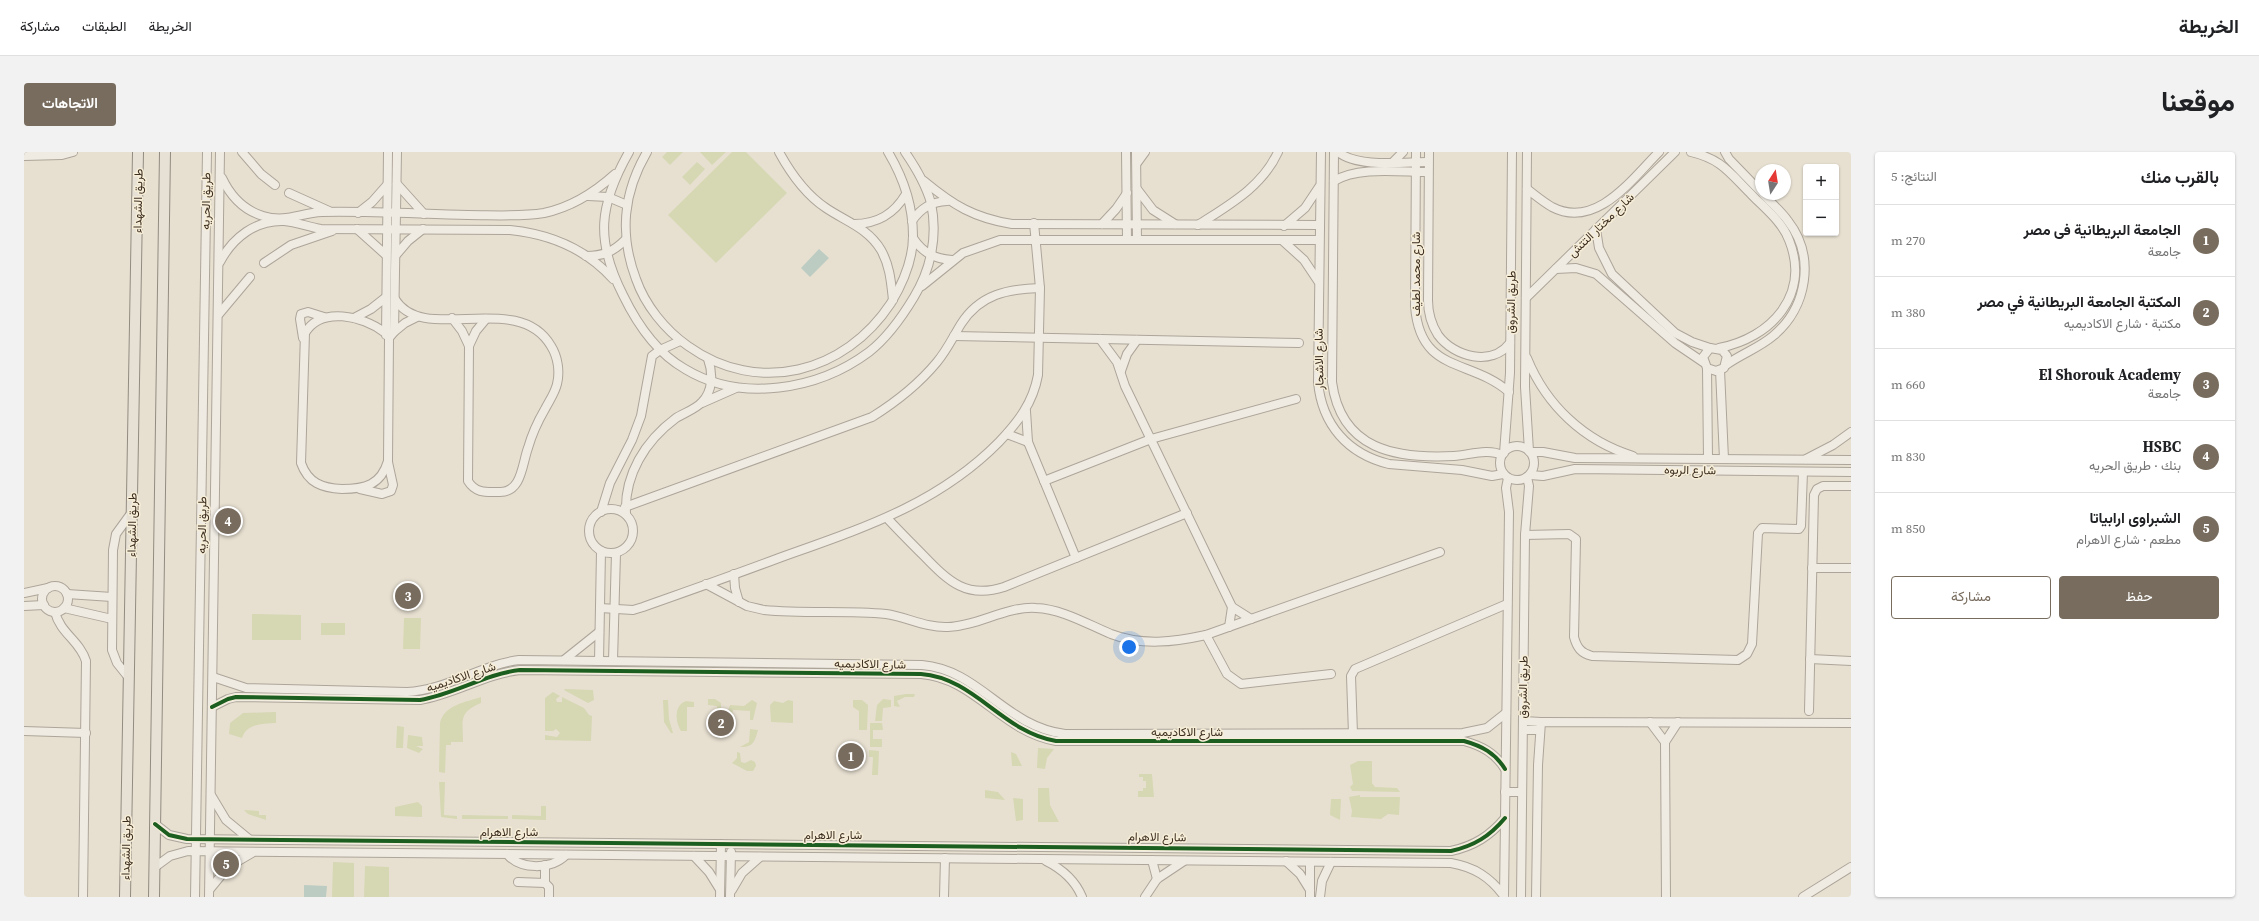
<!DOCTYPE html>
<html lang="ar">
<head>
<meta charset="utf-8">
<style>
  :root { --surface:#fff; --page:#f2f2f2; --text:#202124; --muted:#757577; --line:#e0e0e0; --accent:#786c5e }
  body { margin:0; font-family:"Source Serif 4",Vazirmatn,serif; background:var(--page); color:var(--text); direction:rtl }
  .controls { position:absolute; right:12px; top:12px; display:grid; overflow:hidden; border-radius:4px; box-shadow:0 1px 3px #0004 }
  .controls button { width:36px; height:36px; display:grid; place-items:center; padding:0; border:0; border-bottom:1px solid var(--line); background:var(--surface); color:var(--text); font:20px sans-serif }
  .compass { position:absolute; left:1731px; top:12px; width:36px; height:36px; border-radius:50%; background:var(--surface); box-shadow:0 1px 3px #0004; rotate:12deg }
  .you { position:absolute; left:1105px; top:495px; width:14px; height:14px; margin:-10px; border:3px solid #fff; border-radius:50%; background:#1a73e8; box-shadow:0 0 0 6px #1a73e833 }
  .badge { display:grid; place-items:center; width:26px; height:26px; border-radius:50%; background:var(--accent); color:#fff; font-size:13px; font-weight:700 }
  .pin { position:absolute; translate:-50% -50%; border:2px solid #fff; box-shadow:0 1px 4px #0006 }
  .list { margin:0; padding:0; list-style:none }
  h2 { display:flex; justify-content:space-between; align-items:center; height:52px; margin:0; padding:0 16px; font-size:17px }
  h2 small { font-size:13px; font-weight:400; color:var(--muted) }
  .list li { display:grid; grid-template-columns:26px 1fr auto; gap:12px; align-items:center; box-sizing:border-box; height:72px; padding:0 16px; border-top:1px solid var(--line) }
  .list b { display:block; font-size:15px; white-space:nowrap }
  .list p { margin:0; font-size:13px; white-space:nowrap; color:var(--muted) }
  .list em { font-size:13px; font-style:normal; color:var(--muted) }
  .actions { display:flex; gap:8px; padding:12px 16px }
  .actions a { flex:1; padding:9px 0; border:1px solid var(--accent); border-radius:4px; text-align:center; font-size:14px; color:var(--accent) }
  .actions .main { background:var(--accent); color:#fff }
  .map { position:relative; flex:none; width:1827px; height:745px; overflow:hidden; direction:ltr; border-radius:4px }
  header { display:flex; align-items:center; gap:24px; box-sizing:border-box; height:56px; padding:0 20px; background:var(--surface); border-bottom:1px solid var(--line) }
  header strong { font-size:19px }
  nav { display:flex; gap:22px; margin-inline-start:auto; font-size:14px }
  .intro { display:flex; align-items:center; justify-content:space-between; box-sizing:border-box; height:96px; padding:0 24px }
  h1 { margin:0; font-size:28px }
  .button { padding:10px 18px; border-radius:4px; background:var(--accent); color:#fff; font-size:14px; font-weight:700 }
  main { display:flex; gap:24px; padding:0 24px }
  aside { flex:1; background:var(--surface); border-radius:4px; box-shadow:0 1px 3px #0004 }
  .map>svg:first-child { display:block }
  .green { fill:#d6d7b3 }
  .water { fill:#bcccc2 }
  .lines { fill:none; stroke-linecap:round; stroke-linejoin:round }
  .minor-casing { stroke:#ada599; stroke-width:10 }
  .major-casing { stroke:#928b80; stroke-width:12 }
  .minor { stroke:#efebe3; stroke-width:8 }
  .major { stroke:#e6e1d4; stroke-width:10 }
  .cycleway-casing { stroke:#f7eed8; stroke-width:6 }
  .cycleway { stroke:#1b5e20; stroke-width:4 }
  .labels { text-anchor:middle; stroke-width:3; stroke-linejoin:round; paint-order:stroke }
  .street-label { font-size:12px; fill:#3d2e20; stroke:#f7eed8 }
</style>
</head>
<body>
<header>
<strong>الخريطة</strong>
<nav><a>الخريطة</a><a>الطبقات</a><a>مشاركة</a></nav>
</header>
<div class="intro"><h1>موقعنا</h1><a class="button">الاتجاهات</a></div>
<main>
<aside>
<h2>بالقرب منك<small>النتائج: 5</small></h2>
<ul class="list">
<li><span class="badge">1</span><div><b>الجامعة البريطانية فى مصر</b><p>جامعة</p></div><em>270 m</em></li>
<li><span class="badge">2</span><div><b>المكتبة الجامعة البريطانية في مصر</b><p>مكتبة · شارع الاكاديميه</p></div><em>380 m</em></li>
<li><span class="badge">3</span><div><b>El Shorouk Academy</b><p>جامعة</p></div><em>660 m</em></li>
<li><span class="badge">4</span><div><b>HSBC</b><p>بنك · طريق الحريه</p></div><em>830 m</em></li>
<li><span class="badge">5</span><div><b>الشبراوى ارابياتا</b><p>مطعم · شارع الاهرام</p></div><em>850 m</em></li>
</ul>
<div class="actions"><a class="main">حفظ</a><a>مشاركة</a></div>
</aside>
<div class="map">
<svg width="1827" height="745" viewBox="0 0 1827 745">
  <rect width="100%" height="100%" fill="#e7e0d1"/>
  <!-- green -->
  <g class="green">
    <polygon points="643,0 659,0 646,13 638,5"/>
    <polygon points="676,0 702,0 688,13"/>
    <polygon points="708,0 722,0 763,41 692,111 644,63"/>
    <polygon points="673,10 681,17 666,33 658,25"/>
    <polygon points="228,462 277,463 277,488 228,488"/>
    <polygon points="380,466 397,466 396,497 379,497"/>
    <rect x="297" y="471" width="24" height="12"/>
    <polygon points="541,537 569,538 570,548 564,551 540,538"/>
    <polygon points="529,540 536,544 532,547 533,550 538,550 538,545 560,556 565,563 568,564 567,589 521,588 521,583 533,585 536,581 532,577 529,579 521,579 521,546"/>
    <polygon points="882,542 891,542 890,545 881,545 873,549 876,555 870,554 870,544"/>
    <path d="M457,545V551C434,561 439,568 439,590H427V593H422L421,621L415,620L416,571C420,553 442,550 457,545Z"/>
    <polygon points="684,547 691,547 697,551 697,562 693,562 693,554 684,553"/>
    <polygon points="859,547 867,548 867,555 859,556 858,569 851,569 853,553"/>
    <polygon points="639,548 644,548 645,567 649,581 647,581 640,570"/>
    <polygon points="728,548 733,551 729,568 726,568 726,559 709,558 708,562 703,562 706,553 720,554"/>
    <polygon points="764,548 769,549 769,571 747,570 746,553 750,549 759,551"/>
    <polygon points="829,548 838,548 844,553 843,578 835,578 835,559 829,555"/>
    <path d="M662,549L670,550V555H663V579H657C651,569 650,553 662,549Z"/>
    <path d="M252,560V571C238,572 223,571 218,586L205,582L206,571L219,561Z"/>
    <polygon points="846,571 858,571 859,578 849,578 849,587 858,587 858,595 846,595"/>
    <polygon points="373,574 380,575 379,596 372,596"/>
    <path d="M726,577L734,578C731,589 729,596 716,595L725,590Z"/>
    <polygon points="384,583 398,585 399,594 392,594 399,597 395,601 383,596"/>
    <polygon points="1014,596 1030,597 1023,606 1021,617 1013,616"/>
    <polygon points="845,598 855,599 854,623 848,623 849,605 845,605"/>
    <polygon points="713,600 716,601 717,610 721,611 727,608 731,610 732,614 729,619 723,619 708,611 713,606"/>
    <polygon points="987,600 992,602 998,614 988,614"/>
    <polygon points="1334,609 1348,609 1348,631 1351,635 1373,636 1376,640 1328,639 1326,635 1329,632 1326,613"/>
    <polygon points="1115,622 1128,622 1130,645 1114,645 1114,639 1119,639 1119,636 1122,636 1122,629 1119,629 1119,625 1115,625"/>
    <polygon points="415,630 421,630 420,663 433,664 433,667 417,665"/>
    <polygon points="1014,636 1025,636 1026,653 1035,670 1014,670"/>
    <polygon points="961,638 974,640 981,648 961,646"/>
    <polygon points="1336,643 1336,645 1376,645 1375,663 1364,662 1357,667 1327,665 1328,659 1325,645"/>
    <polygon points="989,646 999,647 999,668 992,669"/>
    <polygon points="1307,647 1317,647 1316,668 1306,663"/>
    <polygon points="394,650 398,654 398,665 371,664 371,655"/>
    <polygon points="517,654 522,654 522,668 488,667 488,663 517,664"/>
    <polygon points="220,658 235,659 235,663 242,663 242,668 224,662"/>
    <polygon points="438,663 484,664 484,667 438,667"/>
    <polygon points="309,710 330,711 330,745 308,745"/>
    <polygon points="341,714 365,715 365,745 340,745"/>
  </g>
  <!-- water -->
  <g class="water">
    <polygon points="795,97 805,106 786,125 777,116"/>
    <polygon points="280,733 303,734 302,745 280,745"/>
  </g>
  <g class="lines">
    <!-- minor casing -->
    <g class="minor-casing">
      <g id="minor">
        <polyline points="218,0 237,22 251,33"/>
        <path d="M605,0C575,53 571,88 599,143C613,172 633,201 661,217C717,251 794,238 845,200C863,186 878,165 890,145C907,117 914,84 907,51C902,33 892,16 881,0"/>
        <path d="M623,0C599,41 595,82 612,127C621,153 641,178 664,194C734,244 821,221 867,151C879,131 889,108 889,84C889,55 879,25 864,0"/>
        <path d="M755,0C767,22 781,42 802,56C821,69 844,76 857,98C866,114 867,130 869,148"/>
        <polyline points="1102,0 1103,88"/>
        <polyline points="1112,0 1113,88"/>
        <path d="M1297,0L1294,230C1298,273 1324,302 1365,312L1438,318L1468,324L1479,322"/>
        <path d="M1310,0L1308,230C1317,298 1372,307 1430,304C1445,303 1464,296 1478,303"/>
        <path d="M1314,0C1334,16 1379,10 1404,10"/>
        <path d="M1392,0L1391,154C1396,222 1446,206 1485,240"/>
        <path d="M1405,0L1404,148C1404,161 1407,172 1414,183C1430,205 1468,215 1486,191"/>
        <polyline points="1503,0 1501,235 1505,299"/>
        <path d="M1667,0C1697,7 1705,20 1726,41C1739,55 1758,69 1765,88C1787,143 1747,186 1695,196"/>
        <polyline points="1701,0 1705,7 1737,40"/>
        <polyline points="0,4 38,3 49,0"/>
        <polyline points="1369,10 1379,0"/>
        <polyline points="1113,11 1121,0"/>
        <path d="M198,26C206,43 219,58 239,64C262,71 276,61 298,60C347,59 396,62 444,63C469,63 495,65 520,61C548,55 570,41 591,22"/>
        <path d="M900,29C929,53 950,66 988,72L1295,73"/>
        <path d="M1310,29C1334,14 1376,20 1404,20"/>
        <polyline points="373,32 400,62"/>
        <polyline points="1113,37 1129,58 1151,72"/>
        <path d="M1503,37C1511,43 1519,50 1528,55C1572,78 1608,27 1635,0"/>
        <polyline points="265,41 305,59"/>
        <polyline points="564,44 584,45 603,53"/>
        <polyline points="334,61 348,50 363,33"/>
        <path d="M888,69C897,56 907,50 923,49"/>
        <path d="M830,72C854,72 870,62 882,42"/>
        <polyline points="1078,72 1092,57 1103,41"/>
        <path d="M1174,73C1205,53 1238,35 1254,0"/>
        <polyline points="1260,74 1281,56 1295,35"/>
        <polyline points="333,77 362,103"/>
        <polyline points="1572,77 1575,96 1588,122 1651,181 1668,190 1686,196"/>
        <path d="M889,86C899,101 911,107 928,108"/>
        <polyline points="1259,89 1280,108 1294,129"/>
        <polyline points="372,103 384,89 399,77"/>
        <path d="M562,104C579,104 589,100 601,88"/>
        <path d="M196,110C209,85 232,68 260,69C273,70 284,75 297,77L486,78C525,82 562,97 589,127"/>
        <polyline points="240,111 267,93 308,79"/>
        <polyline points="1532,117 1552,116 1572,122 1651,191 1679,210"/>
        <polyline points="898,134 939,101 976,88 1295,88"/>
        <polyline points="1502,146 1651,0"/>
        <path d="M371,147C399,194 494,137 527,194C534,205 536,220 533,232C531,241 525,249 521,257C514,269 508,282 504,296C498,312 498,340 476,340C463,340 452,342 444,329L445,194L438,179L428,166"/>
        <polyline points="195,162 226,125"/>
        <polyline points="330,166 347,157 361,146"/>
        <path d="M360,180C339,164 297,154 281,181L277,311C284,331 298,336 318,337C341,337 357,333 364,309L365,186L370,180L373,0"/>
        <polyline points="370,180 381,171 393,165"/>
        <polyline points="362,183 364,0"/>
        <polyline points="930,184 1275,191"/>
        <polyline points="279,186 276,167 277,162 284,160 300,165"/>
        <polyline points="1076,187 1093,210 1101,234 1208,455 1227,467"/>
        <polyline points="445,194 452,179 462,167"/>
        <path d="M1503,206C1522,253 1560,289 1609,304"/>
        <path d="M1702,213C1717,202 1735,196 1749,184C1783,156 1792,105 1764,69C1757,59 1747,51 1739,42"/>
        <polyline points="1683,216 1692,219 1700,216 1703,204 1698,198 1686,196 1679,205 1683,216 1684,307"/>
        <polyline points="1696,218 1700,307"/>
        <polyline points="1097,219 1103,202 1113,188"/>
        <polyline points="678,251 712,236"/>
        <polyline points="1002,259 1004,290 1052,406"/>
        <polyline points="983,282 1004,290"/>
        <circle cx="1493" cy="311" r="17"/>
        <polyline points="1506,300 1519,300 1551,306 1827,308"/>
        <polyline points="1480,301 1486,221 1488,0"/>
        <polyline points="1782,307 1809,293 1827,280"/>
        <polyline points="1506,323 1519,324 1551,317 1827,320"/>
        <polyline points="1020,329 1127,287 1272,247"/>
        <polyline points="336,337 358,342 367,339 369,333 364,310"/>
        <path d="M601,355L848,265C872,250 894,233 913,210C923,198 929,185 937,172C956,142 984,137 1016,136"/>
        <circle cx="587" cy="379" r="22"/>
        <polyline points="577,360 586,331 608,288 617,264 628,204 636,198 656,189"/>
        <path d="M602,362C600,323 621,289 652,266C660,261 672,257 678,250C689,239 689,221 684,207"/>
        <path d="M863,366C875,379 888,392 900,404C925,430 943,447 980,435L1163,361"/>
        <path d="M1501,383L1545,382L1552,387L1550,485C1553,496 1557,501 1568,504L1714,508L1723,502L1728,492L1734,381L1738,376L1775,377L1777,374L1779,320"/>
        <polyline points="1788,416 1827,416"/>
        <polyline points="710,422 711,436 715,450"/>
        <path d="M682,432L723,454L740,458C781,462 822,458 862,462C883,465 902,476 924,475C954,474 982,454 1012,456C1038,457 1063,472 1087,482C1118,494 1150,490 1182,483L1416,400"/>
        <circle cx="31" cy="447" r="13"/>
        <polyline points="0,441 24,436"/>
        <polyline points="43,442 88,445"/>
        <polyline points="0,454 20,453"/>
        <polyline points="40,456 88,467"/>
        <path d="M576,456L609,458L619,455C664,439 710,423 755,406C836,377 913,353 975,290C994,270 1009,251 1014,223L1016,136L1010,71"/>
        <path d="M31,460C36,481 56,489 62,509L59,745"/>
        <polyline points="1205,475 1208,455"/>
        <polyline points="1182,483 1203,522 1217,532 1307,522"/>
        <polyline points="1786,507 1827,509"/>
        <polyline points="540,508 575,480"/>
        <polyline points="575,509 577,399"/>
        <polyline points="589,509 592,401"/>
        <path d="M189,525L222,536L383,540C423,538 456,513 495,508L898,513C956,518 980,574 1041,582L1439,581L1463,576L1482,561"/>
        <polyline points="105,526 93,511 88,498 89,398 92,382 108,360"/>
        <path d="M188,555L204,547L212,545L396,548C431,542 461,522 496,518L897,522C951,526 978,580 1032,589H1440C1458,594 1471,601 1481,617"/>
        <polyline points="1785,559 1790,343 1793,337 1799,334 1827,334"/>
        <polyline points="1499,569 1517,570"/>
        <polyline points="1626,570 1641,590"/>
        <polyline points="1499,578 1516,578"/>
        <polyline points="0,579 62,581"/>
        <polyline points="1329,582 1327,524 1331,517 1483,452"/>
        <polyline points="1481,640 1498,640"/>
        <polyline points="187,643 202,668 225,687"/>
        <path d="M131,672L145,683L163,687L1427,699C1450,694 1466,684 1481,666"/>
        <path d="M483,702C496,718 527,718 542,703"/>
        <polyline points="670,704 685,720 695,736"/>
        <polyline points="1128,708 1133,727"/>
        <path d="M1022,709C1038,717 1051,728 1058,745"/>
        <polyline points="1262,709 1276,722 1286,738"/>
        <polyline points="521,713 521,731"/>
        <path d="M131,715L146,704L164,699L1427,711C1450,715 1466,725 1480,744"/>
        <polyline points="494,730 521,731 525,735 525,745"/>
        <polyline points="186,737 204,715 228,701"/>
        <polyline points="708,738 718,721 736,705"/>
        <polyline points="1480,744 1485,360 1482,336 1484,326"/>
        <polyline points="171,745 183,0"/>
        <polyline points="185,745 196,0"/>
        <polyline points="696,745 697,692"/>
        <polyline points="706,745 707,700"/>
        <polyline points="920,745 921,706"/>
        <polyline points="1121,745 1133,727 1160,709"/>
        <polyline points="1286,745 1286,710"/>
        <polyline points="1296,745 1298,729 1307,710"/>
        <polyline points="1497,745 1501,383 1505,334 1503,325"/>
        <polyline points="1512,745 1514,613 1517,570 1827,571"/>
        <polyline points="1642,745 1641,590 1654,570"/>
        <polyline points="1779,745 1827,715"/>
      </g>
    </g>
    <!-- major casing -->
    <g class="major-casing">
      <g id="major">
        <polyline points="101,745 114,0"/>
        <polyline points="130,745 141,0"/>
      </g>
    </g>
    <!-- minor -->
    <use href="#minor" class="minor"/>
    <!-- major -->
    <use href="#major" class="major"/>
    <!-- cycleway casing -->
    <g class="cycleway-casing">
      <g id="cycleway">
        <path d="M188,555L204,547L212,545L396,548C431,542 461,522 496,518L897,522C951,526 978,580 1032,589H1440C1458,594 1471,601 1481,617"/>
        <path d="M131,672L145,683L163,687L1427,699C1450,694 1466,684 1481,666"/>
      </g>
    </g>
    <!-- cycleway -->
    <use href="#cycleway" class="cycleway"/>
  </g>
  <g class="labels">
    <!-- street labels -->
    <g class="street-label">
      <text transform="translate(114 49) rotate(-89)" y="4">طريق الشهداء</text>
      <text transform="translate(182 49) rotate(-89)" y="4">طريق الحريه</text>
      <text transform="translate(1577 73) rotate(-44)" y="4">شارع مختار التتش</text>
      <text transform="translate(1392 122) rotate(-90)" y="4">شارع محمد لطيف</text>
      <text transform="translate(1487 150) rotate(-89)" y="4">طريق الشروق</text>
      <text transform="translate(1295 207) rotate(-91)" y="4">شارع الاشجار</text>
      <text transform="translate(1666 318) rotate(1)" y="4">شارع الربوه</text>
      <text transform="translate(108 373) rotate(-89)" y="4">طريق الشهداء</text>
      <text transform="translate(178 373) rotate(-89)" y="4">طريق الحريه</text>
      <text transform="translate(846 512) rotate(1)" y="4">شارع الاكاديميه</text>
      <text transform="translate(437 525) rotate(-18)" y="4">شارع الاكاديميه</text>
      <text transform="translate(1499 535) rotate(-89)" y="4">طريق الشروق</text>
      <text x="1163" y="584">شارع الاكاديميه</text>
      <text x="485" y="684">شارع الاهرام</text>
      <text x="809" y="687">شارع الاهرام</text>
      <text transform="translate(1133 685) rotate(1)" y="4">شارع الاهرام</text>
      <text transform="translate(102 696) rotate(-89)" y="4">طريق الشهداء</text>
    </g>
  </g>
</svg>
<div class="controls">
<button>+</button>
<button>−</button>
</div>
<svg class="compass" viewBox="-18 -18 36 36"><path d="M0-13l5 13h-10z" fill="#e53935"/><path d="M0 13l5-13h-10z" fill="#757577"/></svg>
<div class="you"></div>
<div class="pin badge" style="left:827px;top:604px">1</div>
<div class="pin badge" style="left:697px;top:571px">2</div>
<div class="pin badge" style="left:384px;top:444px">3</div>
<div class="pin badge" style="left:204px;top:369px">4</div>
<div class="pin badge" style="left:202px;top:712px">5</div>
</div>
</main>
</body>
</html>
